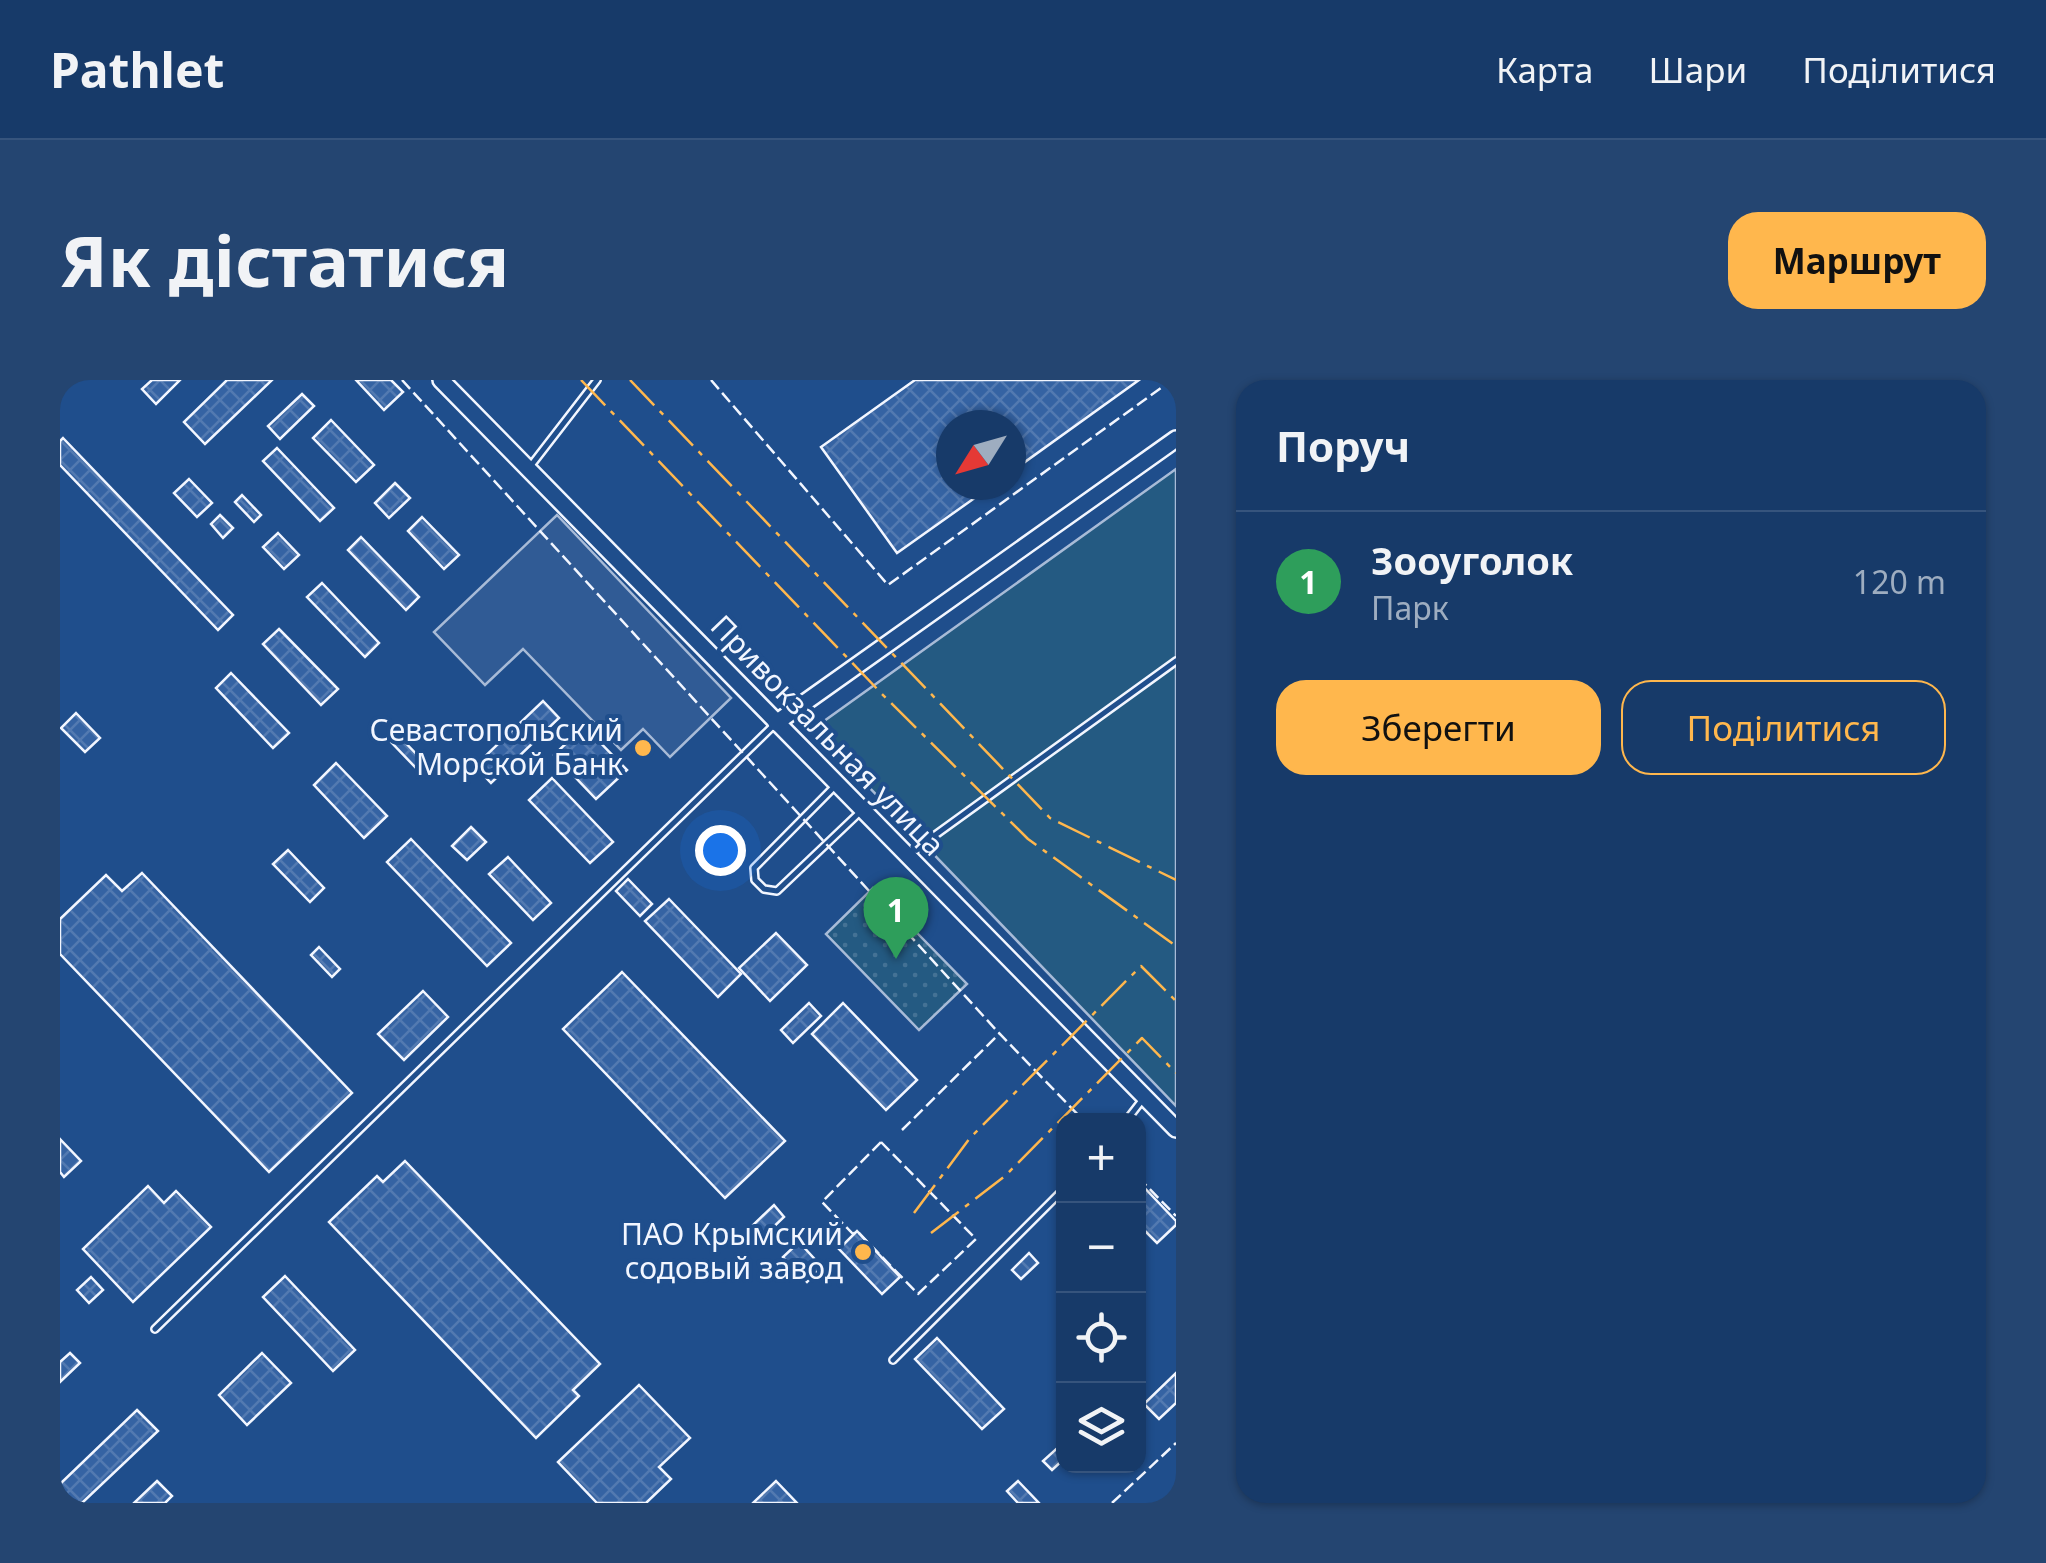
<!DOCTYPE html>
<html lang="uk">
<head>
<meta charset="utf-8">
<style>
  :root { --surface:#173a69; --page:#244571; --text:#f1f3f6; --muted:#9eadc0; --line:#36547d; --accent:#ffb74d }
  body { margin:0; font-family:"Noto Sans",sans-serif; background:var(--page); color:var(--text) }
  .controls { position:absolute; right:30px; bottom:30px; display:grid; overflow:hidden; border-radius:20px; box-shadow:0 2px 8px #0004 }
  .controls button { width:90px; height:90px; display:grid; place-items:center; padding:0; border:0; border-bottom:2px solid var(--line); background:var(--surface); color:var(--text); font:50px sans-serif }
  .compass { position:absolute; left:876px; top:30px; width:90px; height:90px; border-radius:50%; background:var(--surface); box-shadow:0 2px 8px #0004; rotate:233deg }
  .you { position:absolute; left:660px; top:470px; width:35px; height:35px; margin:-25px; border:8px solid #fff; border-radius:50%; background:#1a73e8; box-shadow:0 0 0 15px #1a73e833 }
  .badge { display:grid; place-items:center; width:65px; height:65px; border-radius:50%; background:var(--accent); color:#fff; font-size:32px; font-weight:700 }
  .pin { position:absolute; translate:-50% -82px; filter:drop-shadow(0 2px 5px #0008) }
  .pin::after { content:''; position:absolute; top:52px; width:35px; height:30px; background:inherit; clip-path:polygon(0 0,100% 0,50% 100%) }
  .list { margin:0; padding:0; list-style:none }
  h2 { display:flex; justify-content:space-between; align-items:center; height:130px; margin:0; padding:0 40px; font-size:42px }
  h2 small { font-size:32px; font-weight:400; color:var(--muted) }
  .list li { display:grid; grid-template-columns:65px 1fr auto; gap:30px; align-items:center; box-sizing:border-box; height:140px; padding:0 40px; border-top:2px solid var(--line) }
  .list b { display:block; font-size:38px; white-space:nowrap }
  .list p { margin:0; font-size:32px; white-space:nowrap; color:var(--muted) }
  .list em { font-size:32px; font-style:normal; color:var(--muted) }
  .actions { display:flex; gap:20px; padding:30px 40px }
  .actions a { flex:1; padding:22px 0; border:2px solid var(--accent); border-radius:30px; text-align:center; font-size:35px; color:var(--accent) }
  .actions .main { background:var(--accent); color:#111 }
  .icon { flex:none; width:55px; height:55px; fill:none; stroke:currentColor; stroke-width:2; stroke-linecap:round; stroke-linejoin:round }
  .map { position:relative; flex:none; width:1116px; height:1123px; overflow:hidden; border-radius:30px }
  header { display:flex; align-items:center; gap:60px; box-sizing:border-box; height:140px; padding:0 50px; background:var(--surface); border-bottom:2px solid var(--line) }
  header strong { font-size:48px }
  nav { display:flex; gap:55px; margin-inline-start:auto; font-size:35px }
  .intro { display:flex; align-items:center; justify-content:space-between; box-sizing:border-box; height:240px; padding:0 60px }
  h1 { margin:0; font-size:70px }
  .button { padding:25px 45px; border-radius:30px; background:var(--accent); color:#111; font-size:35px; font-weight:700 }
  main { display:flex; gap:60px; padding:0 60px }
  aside { flex:1; background:var(--surface); border-radius:30px; box-shadow:0 2px 8px #0004 }
  .map>svg:first-child { display:block }
  .green { fill:#245a82; stroke:#a8bbd7; stroke-width:2.5 }
  .park { fill:url(#park-dots); stroke:#a8bbd7; stroke-width:2.5 }
  .parking { fill:#305b95; stroke:#a8bbd7; stroke-width:2.5 }
  .building { fill:url(#building-cross-hatch); stroke:#f2f6ff; stroke-width:2.5 }
  .lines { fill:none; stroke-linecap:round; stroke-linejoin:round }
  .service-casing { stroke:#f2f6ff; stroke-width:10 }
  .secondary-casing { stroke:#f2f6ff; stroke-width:20 }
  .service { stroke:#1f4e8c; stroke-width:5 }
  .secondary { stroke:#1f4e8c; stroke-width:15 }
  .fence { stroke:#f2f6ff; stroke-width:2.5; stroke-dasharray:12 5; stroke-linecap:butt }
  .power { stroke:#ffb74d; stroke-width:2.5; stroke-dasharray:35 8 5 8; stroke-linecap:butt }
  .poi-dot { fill:#ffb74d; stroke:#1f4e8c; stroke-width:4 }
  .labels { text-anchor:middle; stroke-width:8; stroke-linejoin:round; paint-order:stroke }
  .poi-label { font-size:30px; fill:#f2f6ff; stroke:#1f4e8c; text-anchor:end }
  .street-label { font-size:30px; fill:#f2f6ff; stroke:#1f4e8c }
</style>
</head>
<body>
<header>
<strong>Pathlet</strong>
<nav><a>Карта</a><a>Шари</a><a>Поділитися</a></nav>
</header>
<div class="intro"><h1>Як дістатися</h1><a class="button">Маршрут</a></div>
<main>
<div class="map">
<svg width="1116" height="1123" viewBox="0 0 1116 1123">
  <defs>
    <pattern id="park-dots" width="8" height="8" patternUnits="userSpaceOnUse" patternTransform="scale(2.5)"><rect width="8" height="8" fill="#245a82"/><path d="M2 2h.1M6 6h.1" fill="none" stroke="#447295" stroke-width="1.8" stroke-linecap="round"/></pattern>
    <pattern id="building-cross-hatch" width="8" height="8" patternUnits="userSpaceOnUse" patternTransform="scale(2.5)"><rect width="8" height="8" fill="#3563a3"/><path d="M0 0l8 8M0 8l8-8" fill="none" stroke="#537ab1"/></pattern>
  </defs>
  <rect width="100%" height="100%" fill="#1f4e8c"/>
  <!-- green -->
  <polygon class="green" points="1116,89 1116,726 753,349"/>
  <!-- park -->
  <polygon class="park" points="813,508 907,604 859,650 766,554"/>
  <!-- parking -->
  <polygon class="parking" points="497,135 671,318 610,377 583,349 561,370 463,269 425,305 374,252"/>
  <!-- building -->
  <g class="building">
    <polygon points="92,0 120,0 96,24 82,9"/>
    <polygon points="167,0 212,0 145,64 124,42"/>
    <polygon points="296,0 331,0 343,12 324,30"/>
    <polygon points="855,0 1079,0 951,92 951,45 891,45 891,105 933,105 837,173 761,67"/>
    <polygon points="242,14 254,26 220,59 208,46"/>
    <polygon points="271,40 314,85 296,102 253,58"/>
    <polygon points="3,58 173,235 158,250 0,85 0,61"/>
    <polygon points="217,68 274,128 260,141 203,81"/>
    <polygon points="129,99 152,123 137,137 114,113"/>
    <polygon points="335,103 350,118 329,138 315,123"/>
    <polygon points="182,115 201,135 194,142 175,122"/>
    <polygon points="160,135 173,148 163,158 151,144"/>
    <polygon points="362,137 399,175 384,189 348,151"/>
    <polygon points="218,153 239,175 224,189 203,167"/>
    <polygon points="301,157 359,217 346,230 288,170"/>
    <polygon points="262,203 319,263 305,277 247,217"/>
    <polygon points="219,249 278,309 261,325 203,264"/>
    <polygon points="171,293 229,353 213,368 156,308"/>
    <polygon points="483,321 499,338 431,403 415,386"/>
    <polygon points="16,333 40,358 25,372 1,348"/>
    <polygon points="524,346 567,390 536,419 494,375"/>
    <polygon points="338,355 362,380 355,387 331,362"/>
    <polygon points="276,383 327,436 304,458 254,405"/>
    <polygon points="492,398 553,462 530,483 469,420"/>
    <polygon points="411,447 426,462 407,480 392,466"/>
    <polygon points="351,459 451,563 427,586 327,482"/>
    <polygon points="228,470 264,508 250,522 213,484"/>
    <polygon points="448,477 491,523 473,540 429,494"/>
    <polygon points="82,493 292,713 209,792 0,574 0,539 46,495 62,511"/>
    <polygon points="568,499 592,524 580,536 556,511"/>
    <polygon points="609,519 681,594 658,617 585,541"/>
    <polygon points="716,553 747,585 710,621 679,588"/>
    <polygon points="259,567 280,589 272,597 251,575"/>
    <polygon points="562,592 725,761 665,818 503,649"/>
    <polygon points="363,611 388,637 344,680 318,654"/>
    <polygon points="749,623 761,636 733,663 721,650"/>
    <polygon points="783,623 857,700 826,730 752,654"/>
    <polygon points="0,759 21,781 4,797 0,792"/>
    <polygon points="345,781 540,984 513,1010 519,1016 476,1058 269,842 317,796 323,802"/>
    <polygon points="1078,801 1116,841 1116,845 1097,863 1078,844"/>
    <polygon points="88,806 104,823 116,811 151,847 73,922 23,869"/>
    <polygon points="714,825 724,837 702,858 692,846"/>
    <polygon points="797,851 840,897 822,914 779,869"/>
    <polygon points="739,862 762,887 747,902 723,877"/>
    <polygon points="969,873 978,883 961,899 952,890"/>
    <polygon points="225,896 295,970 273,991 203,917"/>
    <polygon points="31,897 43,910 29,923 17,910"/>
    <polygon points="877,958 944,1029 922,1049 855,979"/>
    <polygon points="10,973 20,983 0,1002 0,982"/>
    <polygon points="202,973 231,1003 187,1045 159,1015"/>
    <polygon points="1116,993 1116,1023 1099,1039 1084,1024"/>
    <polygon points="579,1005 630,1058 599,1087 611,1099 586,1123 537,1123 498,1082"/>
    <polygon points="77,1030 98,1051 22,1123 0,1123 0,1104"/>
    <polygon points="1004,1062 1004,1079 992,1090 983,1081"/>
    <polygon points="97,1101 112,1116 105,1123 74,1123"/>
    <polygon points="716,1101 737,1123 693,1123"/>
    <polygon points="958,1101 979,1123 958,1123 947,1111"/>
  </g>
  <g class="lines">
    <!-- service casing -->
    <g class="service-casing">
      <g id="service">
        <polyline points="469,88 537,0"/>
        <polyline points="774,407 694,488 695,500 704,509 717,511 799,433"/>
        <polyline points="849,474 1116,281"/>
        <polyline points="1066,741 1083,719"/>
        <polyline points="95,949 714,345"/>
        <polyline points="833,980 1004,809"/>
      </g>
    </g>
    <!-- secondary casing -->
    <g class="secondary-casing">
      <g id="secondary">
        <polyline points="381,0 1116,749"/>
        <polyline points="716,343 1116,59"/>
      </g>
    </g>
    <!-- service -->
    <use href="#service" class="service"/>
    <!-- secondary -->
    <use href="#secondary" class="secondary"/>
    <!-- fence -->
    <g class="fence">
      <polyline points="342,0 938,652 1024,741"/>
      <polyline points="651,0 828,205 1112,0"/>
      <polyline points="842,750 940,653"/>
      <polygon points="821,762 916,859 858,914 797,851 793,854 762,822"/>
      <polyline points="1078,797 1116,836"/>
      <polyline points="1052,1123 1116,1063"/>
    </g>
    <!-- power -->
    <g class="power">
      <polyline points="521,0 822,314 968,459 1116,566"/>
      <polyline points="570,0 990,438 1116,500"/>
      <polyline points="854,833 910,758 1081,586 1116,621"/>
      <polyline points="871,853 945,796 1082,658 1116,693"/>
    </g>
  </g>
  <!-- markers -->
  <g class="poi-dot">
    <circle cx="583" cy="368" r="10"/>
    <circle cx="803" cy="872" r="10"/>
  </g>
  <g class="labels">
    <!-- poi labels -->
    <g class="poi-label">
      <text x="563" y="361">Севастопольский<tspan x="563" dy="34">Морской Банк</tspan></text>
      <text x="783" y="865">ПАО Крымский<tspan x="783" dy="34">содовый завод</tspan></text>
    </g>
    <!-- street labels -->
    <g class="street-label">
      <text transform="translate(767 356) rotate(46)" y="10">Привокзальная улица</text>
    </g>
  </g>
</svg>
<div class="controls">
<button>+</button>
<button>−</button>
<button><svg class="icon" aria-label="locate" viewBox="0 0 24 24"><circle cx="12" cy="12" r="6"/><path d="M12 2v4M12 18v4M2 12h4M18 12h4"/></svg></button>
<button><svg class="icon" aria-label="layers" viewBox="0 0 24 24"><path d="M12 4l9 5-9 5-9-5zM3 14l9 5 9-5"/></svg></button>
</div>
<svg class="compass" viewBox="-18 -18 36 36"><path d="M0-13l5 13h-10z" fill="#e53935"/><path d="M0 13l5-13h-10z" fill="#9eadc0"/></svg>
<div class="you"></div>
<div class="pin badge" style="left:836px;top:579px;background:#2e9e5b">1</div>
</div>
<aside>
<h2>Поруч<small></small></h2>
<ul class="list">
<li><span class="badge" style="background:#2e9e5b">1</span><div><b>Зооуголок</b><p>Парк</p></div><em>120 m</em></li>
</ul>
<div class="actions"><a class="main">Зберегти</a><a>Поділитися</a></div>
</aside>
</main>
</body>
</html>
